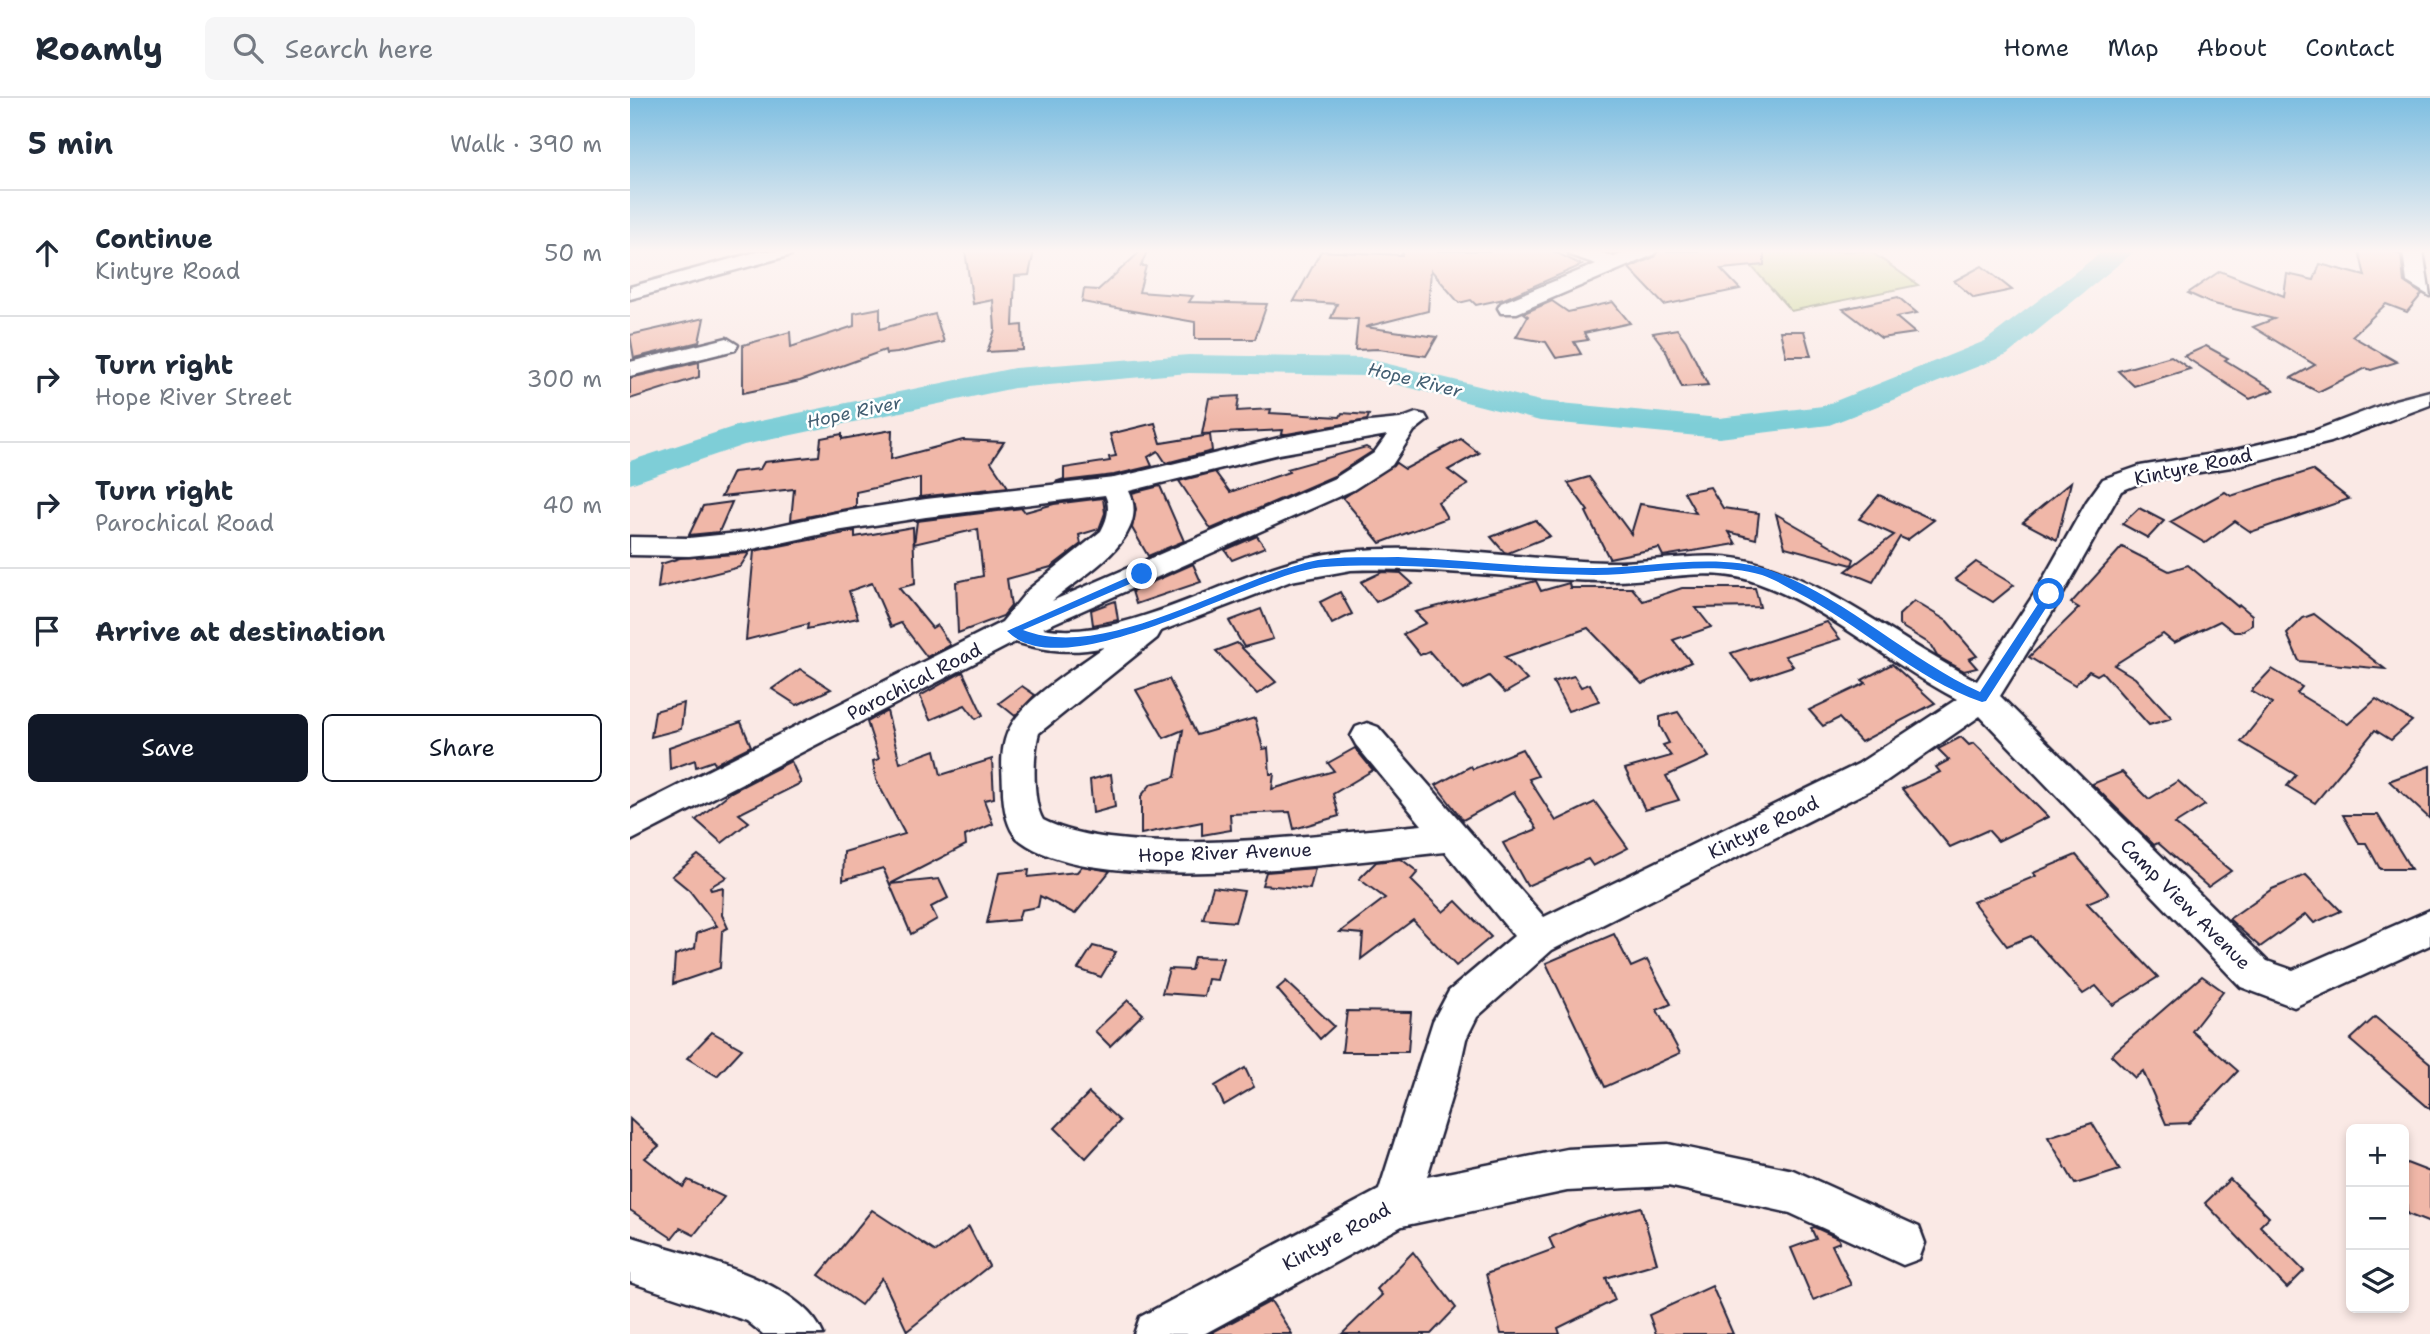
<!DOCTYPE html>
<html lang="en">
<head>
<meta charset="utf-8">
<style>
  :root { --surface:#fff; --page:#f6f6f7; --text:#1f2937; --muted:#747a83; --line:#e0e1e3; --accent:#111827 }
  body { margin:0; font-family:"Shantell Sans",sans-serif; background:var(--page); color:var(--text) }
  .controls { position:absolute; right:21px; bottom:21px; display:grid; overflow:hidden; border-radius:10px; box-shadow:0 4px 10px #0003 }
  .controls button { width:63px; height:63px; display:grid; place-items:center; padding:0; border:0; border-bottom:2px solid var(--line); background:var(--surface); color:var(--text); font:35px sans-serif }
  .stop { position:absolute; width:21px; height:21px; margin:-16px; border:5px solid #1a73e8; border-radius:50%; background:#fff }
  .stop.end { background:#1a73e8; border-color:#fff; box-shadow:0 2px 7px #0008 }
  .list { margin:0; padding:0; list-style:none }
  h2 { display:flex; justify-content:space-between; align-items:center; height:91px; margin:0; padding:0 28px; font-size:30px }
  h2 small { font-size:23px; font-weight:400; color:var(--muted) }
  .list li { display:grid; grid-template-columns:46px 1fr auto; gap:21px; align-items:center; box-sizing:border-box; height:126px; padding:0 28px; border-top:2px solid var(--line) }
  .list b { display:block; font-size:26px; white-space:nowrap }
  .list p { margin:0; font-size:23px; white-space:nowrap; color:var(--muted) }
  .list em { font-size:23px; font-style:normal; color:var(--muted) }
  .actions { display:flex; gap:14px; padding:21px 28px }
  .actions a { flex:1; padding:16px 0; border:2px solid var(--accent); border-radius:10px; text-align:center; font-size:24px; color:var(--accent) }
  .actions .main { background:var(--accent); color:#fff }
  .icon { flex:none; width:38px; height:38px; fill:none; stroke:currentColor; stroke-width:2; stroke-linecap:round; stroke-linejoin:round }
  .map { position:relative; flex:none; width:1800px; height:1236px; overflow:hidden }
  header { display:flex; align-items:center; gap:42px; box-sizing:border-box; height:98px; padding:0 35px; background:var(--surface); border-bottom:2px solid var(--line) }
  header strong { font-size:33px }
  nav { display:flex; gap:38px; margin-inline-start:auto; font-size:24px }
  .search { width:490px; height:63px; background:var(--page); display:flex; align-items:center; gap:18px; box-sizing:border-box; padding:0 24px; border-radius:10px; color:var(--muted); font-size:26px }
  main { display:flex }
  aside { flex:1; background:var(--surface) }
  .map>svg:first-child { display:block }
  .green { fill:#c3d388; stroke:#727a62; stroke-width:2 }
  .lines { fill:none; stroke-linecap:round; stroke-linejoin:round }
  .river { fill:#7eced7; fill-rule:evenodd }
  .building { fill:#f0b7a8; stroke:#22223b; stroke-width:2 }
  .minor-casing { stroke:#22223b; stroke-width:5 }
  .minor { fill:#fff; fill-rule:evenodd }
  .route { fill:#1a73e8 }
  .labels { text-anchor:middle; stroke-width:5; stroke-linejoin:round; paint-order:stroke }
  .far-water-label { font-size:18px; font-style:italic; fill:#425e72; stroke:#fff }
  .street-label { font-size:19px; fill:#22223b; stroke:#fff }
</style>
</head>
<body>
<header>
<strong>Roamly</strong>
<div class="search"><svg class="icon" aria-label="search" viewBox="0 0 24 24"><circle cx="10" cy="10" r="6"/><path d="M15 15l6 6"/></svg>Search here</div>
<nav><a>Home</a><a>Map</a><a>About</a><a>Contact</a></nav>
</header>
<main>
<aside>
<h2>5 min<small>Walk · 390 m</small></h2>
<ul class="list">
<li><svg class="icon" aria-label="ahead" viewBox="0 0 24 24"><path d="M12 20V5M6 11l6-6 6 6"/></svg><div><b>Continue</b><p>Kintyre Road</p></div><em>50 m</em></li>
<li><svg class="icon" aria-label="right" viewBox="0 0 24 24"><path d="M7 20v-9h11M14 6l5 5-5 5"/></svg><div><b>Turn right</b><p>Hope River Street</p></div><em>300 m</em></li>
<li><svg class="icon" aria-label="right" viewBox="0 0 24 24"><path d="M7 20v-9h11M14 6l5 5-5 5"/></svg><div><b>Turn right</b><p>Parochical Road</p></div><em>40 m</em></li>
<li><svg class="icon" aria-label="arrive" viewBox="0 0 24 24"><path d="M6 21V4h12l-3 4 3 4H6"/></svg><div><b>Arrive at destination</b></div></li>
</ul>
<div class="actions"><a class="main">Save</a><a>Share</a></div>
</aside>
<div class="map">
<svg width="1800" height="1236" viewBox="0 0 1800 1236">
  <rect width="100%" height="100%" fill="#fae9e5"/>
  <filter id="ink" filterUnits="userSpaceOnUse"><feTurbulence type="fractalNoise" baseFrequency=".0143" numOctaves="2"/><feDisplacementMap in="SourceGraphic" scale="14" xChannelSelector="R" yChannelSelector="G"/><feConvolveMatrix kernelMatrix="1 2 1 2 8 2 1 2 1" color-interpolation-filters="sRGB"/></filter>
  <g filter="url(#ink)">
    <!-- green -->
    <polygon class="green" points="1108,153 1240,153 1288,187 1161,213"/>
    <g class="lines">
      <!-- river -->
      <polygon class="river" points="1473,153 1505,153 1377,257 1199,327 1089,340 910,323 734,278 559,275 384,290 114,347 0,386 0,363 106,328 384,270 559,257 734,260 910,303 1089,320 1193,308 1355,243"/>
    </g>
    <!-- building -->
    <g class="building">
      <polygon points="335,153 404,153 399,177 385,178 383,228 392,227 393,252 357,254 365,232 363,202 343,206"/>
      <polygon points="511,153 517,153 511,168 516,168 509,194 563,198 559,204 637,206 625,241 565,241 565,224 452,204 454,191 468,192"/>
      <polygon points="691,153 772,157 773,153 923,153 952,167 874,201 846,207 841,202 829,205 801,172 798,213 735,229 807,239 796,258 749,251 725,252 728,221 701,220 707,206 664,203"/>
      <polygon points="1028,153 1134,153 1134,167 1091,171 1110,191 1034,207 999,170 1024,159"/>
      <polygon points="1729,153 1760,153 1771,157 1774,184 1792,196 1777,214 1756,206 1722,238 1767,264 1741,272 1736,270 1688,294 1661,280 1685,267 1623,229 1644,221 1580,205 1558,195 1590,173 1654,198 1657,176 1684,182 1690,166 1735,178"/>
      <polygon points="1352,168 1382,192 1344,200 1324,183"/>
      <polygon points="1268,199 1287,215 1266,219 1285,235 1251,240 1213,211"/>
      <polygon points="922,203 938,214 983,204 1000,225 954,235 958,242 944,244 951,256 926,260 916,244 886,239 898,218 894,215"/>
      <polygon points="250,210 250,231 305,216 314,244 267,255 256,256 255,252 170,283 113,295 113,247 160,234 161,249 224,228 224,215"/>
      <polygon points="74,220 69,244 4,260 0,237"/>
      <polygon points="1047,231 1056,243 1078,287 1052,289 1035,251 1023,235"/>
      <polygon points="1150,233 1174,233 1181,258 1156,258"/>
      <polygon points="1576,248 1598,260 1595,262 1644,292 1620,301 1554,258"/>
      <polygon points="1541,258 1560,271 1504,288 1488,273"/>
      <polygon points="69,264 69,279 0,301 0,280"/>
      <polygon points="609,298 607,313 641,311 640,315 710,319 712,315 739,317 737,322 657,336 652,336 653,332 572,336 579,300"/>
      <polygon points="525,325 531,345 580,337 582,353 536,365 528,353 518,359 522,368 484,377 425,384 434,381 434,370 480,363 479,359 486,358 480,336"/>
      <polygon points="262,332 261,361 333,342 374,344 361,364 378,389 290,399 290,380 226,394 226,409 161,422 164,391 91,399 103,374 130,371 134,364 189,358 191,340 212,336 212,341"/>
      <polygon points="831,341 849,355 818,372 838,387 808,404 817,420 750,445 713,400 766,365 775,371"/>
      <polygon points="736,349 743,353 704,378 581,431 549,383 585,374 600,394 659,374 657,371"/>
      <polygon points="1682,372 1719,401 1621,434 1605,423 1575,445 1540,424 1595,394 1601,398"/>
      <polygon points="959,379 1001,436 1010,406 1066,415 1054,394 1080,389 1093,410 1129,415 1126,441 1099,434 1106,446 1033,458 1029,450 979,460 956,414 958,413 938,385"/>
      <polygon points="1441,384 1427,442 1393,424"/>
      <polygon points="530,388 554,443 518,458 502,430 506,411 502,395"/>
      <polygon points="1249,397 1304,422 1277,442 1270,439 1243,484 1216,473 1264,437 1229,421"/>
      <polygon points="473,400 475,415 469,431 449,437 451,446 421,469 377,481 381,508 373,518 328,535 326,484 353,478 348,431 284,446 287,423 392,410 395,414 424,406"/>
      <polygon points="102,404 89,434 59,437 73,408"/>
      <polygon points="1509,410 1534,423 1518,440 1492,426"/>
      <polygon points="1146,416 1224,461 1222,467 1155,449"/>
      <polygon points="905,422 920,438 878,455 874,454 861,439"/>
      <polygon points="283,429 285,486 269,490 302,530 307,527 320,547 297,559 271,525 261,529 242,485 219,493 228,520 177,531 178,526 116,542 124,453 225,433 225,439"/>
      <polygon points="627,438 635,449 602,462 595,452"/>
      <polygon points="1492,449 1539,473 1558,467 1607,508 1610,507 1622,517 1622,527 1610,534 1604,534 1590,523 1544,545 1533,536 1484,567 1505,580 1542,620 1519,627 1472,574 1467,577 1459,573 1445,587 1399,559 1449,510 1441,505"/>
      <polygon points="119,455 110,469 28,490 31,466 50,460"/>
      <polygon points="1346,464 1384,487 1363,504 1325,481"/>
      <polygon points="563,466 571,484 506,506 502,493"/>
      <polygon points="752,474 771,475 783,486 746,504 731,484"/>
      <polygon points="906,483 911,493 939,485 940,490 1002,490 1013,503 1052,490 1125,490 1130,509 1066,510 1081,529 1043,542 1061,564 1012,586 958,530 875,559 897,582 875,595 859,578 833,592 799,553 790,557 773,536 796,525 785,514"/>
      <polygon points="710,494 722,516 702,526 690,504"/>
      <polygon points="485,503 488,522 463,527 461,512"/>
      <polygon points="1284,503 1317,523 1347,558 1339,561 1347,570 1334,573 1321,566 1307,558 1300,546 1269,527 1269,517"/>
      <polygon points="631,511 643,541 614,549 599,523"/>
      <polygon points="1684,516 1755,571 1669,563 1657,536 1673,520"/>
      <polygon points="1197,524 1210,541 1155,558 1163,568 1121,582 1101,555"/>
      <polygon points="607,545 646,584 627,596 586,553"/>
      <polygon points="1262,566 1305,605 1231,644 1209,620 1193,628 1179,612 1236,585 1232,582"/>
      <polygon points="170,571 201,591 167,607 142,591"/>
      <polygon points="1642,571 1672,589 1667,595 1718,626 1746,601 1782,623 1761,642 1745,632 1685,705 1657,688 1666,677 1611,644 1642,605 1621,593"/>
      <polygon points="333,574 353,617 346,621 335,607 300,622 290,598"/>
      <polygon points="944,578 951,589 960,586 969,603 938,613 923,584"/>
      <polygon points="539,581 567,637 625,620 633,651 638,650 640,676 644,676 642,691 704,673 698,665 725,650 743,672 703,696 709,718 664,731 660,714 600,716 601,732 572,737 572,724 511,736 511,698 521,686 545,679 553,632 534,640 506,592"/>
      <polygon points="392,588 405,597 385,618 369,605"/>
      <polygon points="54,605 51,631 21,639 25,613"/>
      <polygon points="257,613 270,665 305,652 311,677 362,661 364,700 354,702 363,726 335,738 336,747 260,786 309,781 318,800 301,809 307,821 281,836 253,770 213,782 214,754 275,736 246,682 243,663 249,661 237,624"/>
      <polygon points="1048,614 1079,659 1036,678 1049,702 1015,712 995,671 1041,658 1033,647 1039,645 1030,628 1030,619"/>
      <polygon points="111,624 121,648 85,666 83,663 66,669 65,662 40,671 39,649"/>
      <polygon points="1331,639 1339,647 1344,645 1418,719 1368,743 1358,732 1320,749 1272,691 1310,674 1306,669 1319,662 1308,651"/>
      <polygon points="892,651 908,678 899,681 926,723 965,704 998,750 963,768 958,761 897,788 873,745 907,731 884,694 833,722 806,687 841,668 843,671"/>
      <polygon points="161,663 171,685 109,716 119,724 92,745 66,722 101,694"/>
      <polygon points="1800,668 1800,721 1759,683"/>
      <polygon points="1492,674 1519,701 1548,683 1575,707 1545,726 1601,773 1578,789 1528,745 1524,747 1462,686"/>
      <polygon points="481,676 485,709 463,715 460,682"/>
      <polygon points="1713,717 1748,717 1781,771 1750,771 1736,745 1729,745"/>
      <polygon points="68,757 97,779 80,789 81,792 93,789 92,817 98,830 92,833 90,870 43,886 45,857 65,850 67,835 87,828 59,792 42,778"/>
      <polygon points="1446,757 1479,796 1457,805 1528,879 1483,907 1466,888 1453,896 1401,838 1377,848 1343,804 1406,778 1403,775"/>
      <polygon points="771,761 788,774 781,782 813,814 826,803 861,839 826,868 783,822 731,861 733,836 710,834 755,800 729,781 746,764"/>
      <polygon points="452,768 480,773 445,816 410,798 408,809 391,812 388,822 357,825 369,775 399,772 398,779 447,774"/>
      <polygon points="685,770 680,791 632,787 636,774"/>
      <polygon points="1676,777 1711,813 1684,825 1676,816 1630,849 1599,821 1642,791"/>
      <polygon points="583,789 614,793 605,824 573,821"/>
      <polygon points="984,836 1001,869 1017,862 1041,906 1027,912 1050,955 975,989 916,865"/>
      <polygon points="463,848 486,854 471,879 448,871"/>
      <polygon points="564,859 593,860 587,882 578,881 574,898 532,895 539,871 561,872"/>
      <polygon points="1572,878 1593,893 1562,933 1608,973 1559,1025 1536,1026 1513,973 1505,980 1481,957"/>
      <polygon points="656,883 704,928 690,941 647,891"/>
      <polygon points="498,902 513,916 480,948 465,933"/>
      <polygon points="717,913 781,914 778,954 712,954"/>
      <polygon points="1745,919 1800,965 1800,1011 1720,942"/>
      <polygon points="82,934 112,951 87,978 57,960"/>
      <polygon points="615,970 624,989 594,1007 585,988"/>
      <polygon points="459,995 490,1023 456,1060 425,1030"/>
      <polygon points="0,1021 29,1048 15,1060 53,1089 58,1082 94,1099 64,1137 50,1130 42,1140 0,1112"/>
      <polygon points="1462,1025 1490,1072 1445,1086 1418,1039"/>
      <polygon points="1774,1064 1800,1074 1800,1125 1777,1116"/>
      <polygon points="1600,1081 1639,1119 1630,1128 1674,1173 1657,1190 1575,1105"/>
      <polygon points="1011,1109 1027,1165 976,1180 985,1202 928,1230 930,1236 871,1236 856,1176 924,1151 919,1140 957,1123"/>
      <polygon points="242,1112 306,1154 339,1129 359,1168 277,1233 252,1180 231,1207 189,1177"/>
      <polygon points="1184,1129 1208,1140 1210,1144 1202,1147 1221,1187 1183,1202 1161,1150 1186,1141 1181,1130"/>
      <polygon points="783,1154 826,1210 801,1236 712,1236 752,1197 747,1191"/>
      <polygon points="1082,1188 1103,1236 1026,1236 1019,1217"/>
      <polygon points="641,1203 662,1236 579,1236"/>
    </g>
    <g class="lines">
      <!-- minor casing -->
      <g class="minor-casing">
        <g id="minor">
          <polygon points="130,153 164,153 161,157 0,201 0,189"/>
          <polygon points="937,153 967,153 984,159 998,153 1026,153 1023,157 887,215 871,215 868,210 871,205 966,166 940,157"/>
          <polygon points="1773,153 1793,153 1800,198 1777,184"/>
          <polygon points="97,240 108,247 105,252 0,278 0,264"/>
          <path d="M1800,293V307L1701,344L1601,369L1515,383L1491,393L1429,503L1370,598L1637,863L1663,872L1800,812V847L1664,909L1611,889L1350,618L1252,686L922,852L847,919L836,941L828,977L797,1079L937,1051L1038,1046L1163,1072L1289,1129L1295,1145L1289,1161L1273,1167L1160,1115L1038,1088L937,1093L772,1128L574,1236H504L510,1219L749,1092L803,923L819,893L884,838L815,754C719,764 467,800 391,743C377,734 374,710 373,695C373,677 370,659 375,642C385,604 444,572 474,549C442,556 416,553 385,544L0,743V712L372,524L398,492L471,433C477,422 481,410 475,397L296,419L206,433L118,452L59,458L0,457V439L59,440L118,434L206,415L296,401L484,380L649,340L730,325L770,321L786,315L795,317L798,322L784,333L762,367L723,392L413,530C491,545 595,479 671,461C770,437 877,462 977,464C1031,465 1081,449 1134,467C1212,493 1274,546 1347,583L1408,490L1457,403L1473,381L1510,368L1601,353L1684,333L1765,302ZM757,337L744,355L705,380L422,503C453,477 522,440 499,393L649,356ZM721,472C807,469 891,482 977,483C1024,484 1073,468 1119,482C1196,507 1256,564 1327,601L1228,666L914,819L748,629L737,625L726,629L721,638L726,647L792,727C697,735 495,764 413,722C402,705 403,655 409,635L527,540L531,533L661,483Z"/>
          <path d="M0,1138C55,1157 170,1180 193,1236H133L117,1223L0,1184Z"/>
        </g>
      </g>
      <!-- minor -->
      <use href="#minor" class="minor"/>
    </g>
  </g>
  <!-- sky -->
  <linearGradient id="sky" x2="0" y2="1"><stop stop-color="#7dbee1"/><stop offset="0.47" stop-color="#fdf5f3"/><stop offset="1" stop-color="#fdf5f3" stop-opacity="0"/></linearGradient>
  <rect width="1800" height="326" fill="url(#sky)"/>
  <!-- route -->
  <path class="route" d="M768,459C833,462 899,470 964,470C1019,470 1087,454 1139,472C1212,497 1277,561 1350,594L1416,494L1425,496L1356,603L1352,604C1283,580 1230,526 1166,494C1155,488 1144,481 1132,477C1079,462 1019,477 964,477C873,476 785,463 694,469C623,474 437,593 377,533L512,473L517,476L516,479L393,532C477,565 603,479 688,462C714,458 742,460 768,459Z"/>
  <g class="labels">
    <!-- far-water labels -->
    <g class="far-water-label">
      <text transform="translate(785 282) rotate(14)" y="6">Hope River</text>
      <text transform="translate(224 314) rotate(-12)" y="6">Hope River</text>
    </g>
    <!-- street labels -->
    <g class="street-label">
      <text transform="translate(1563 368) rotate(-12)" y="7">Kintyre Road</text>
      <text transform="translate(284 583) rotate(-27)" y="7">Parochical Road</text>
      <text transform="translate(1133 729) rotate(-26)" y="7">Kintyre Road</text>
      <text transform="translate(595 754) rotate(-2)" y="7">Hope River Avenue</text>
      <text transform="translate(1556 806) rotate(45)" y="7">Camp View Avenue</text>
      <text transform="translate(706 1138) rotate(-29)" y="7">Kintyre Road</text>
    </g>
  </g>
</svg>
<div class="controls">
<button>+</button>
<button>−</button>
<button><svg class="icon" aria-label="layers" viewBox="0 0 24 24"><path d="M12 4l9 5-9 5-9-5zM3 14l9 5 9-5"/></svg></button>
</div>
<div class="stop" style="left:1419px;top:496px"></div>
<div class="stop end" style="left:512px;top:476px"></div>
</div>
</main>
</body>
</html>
